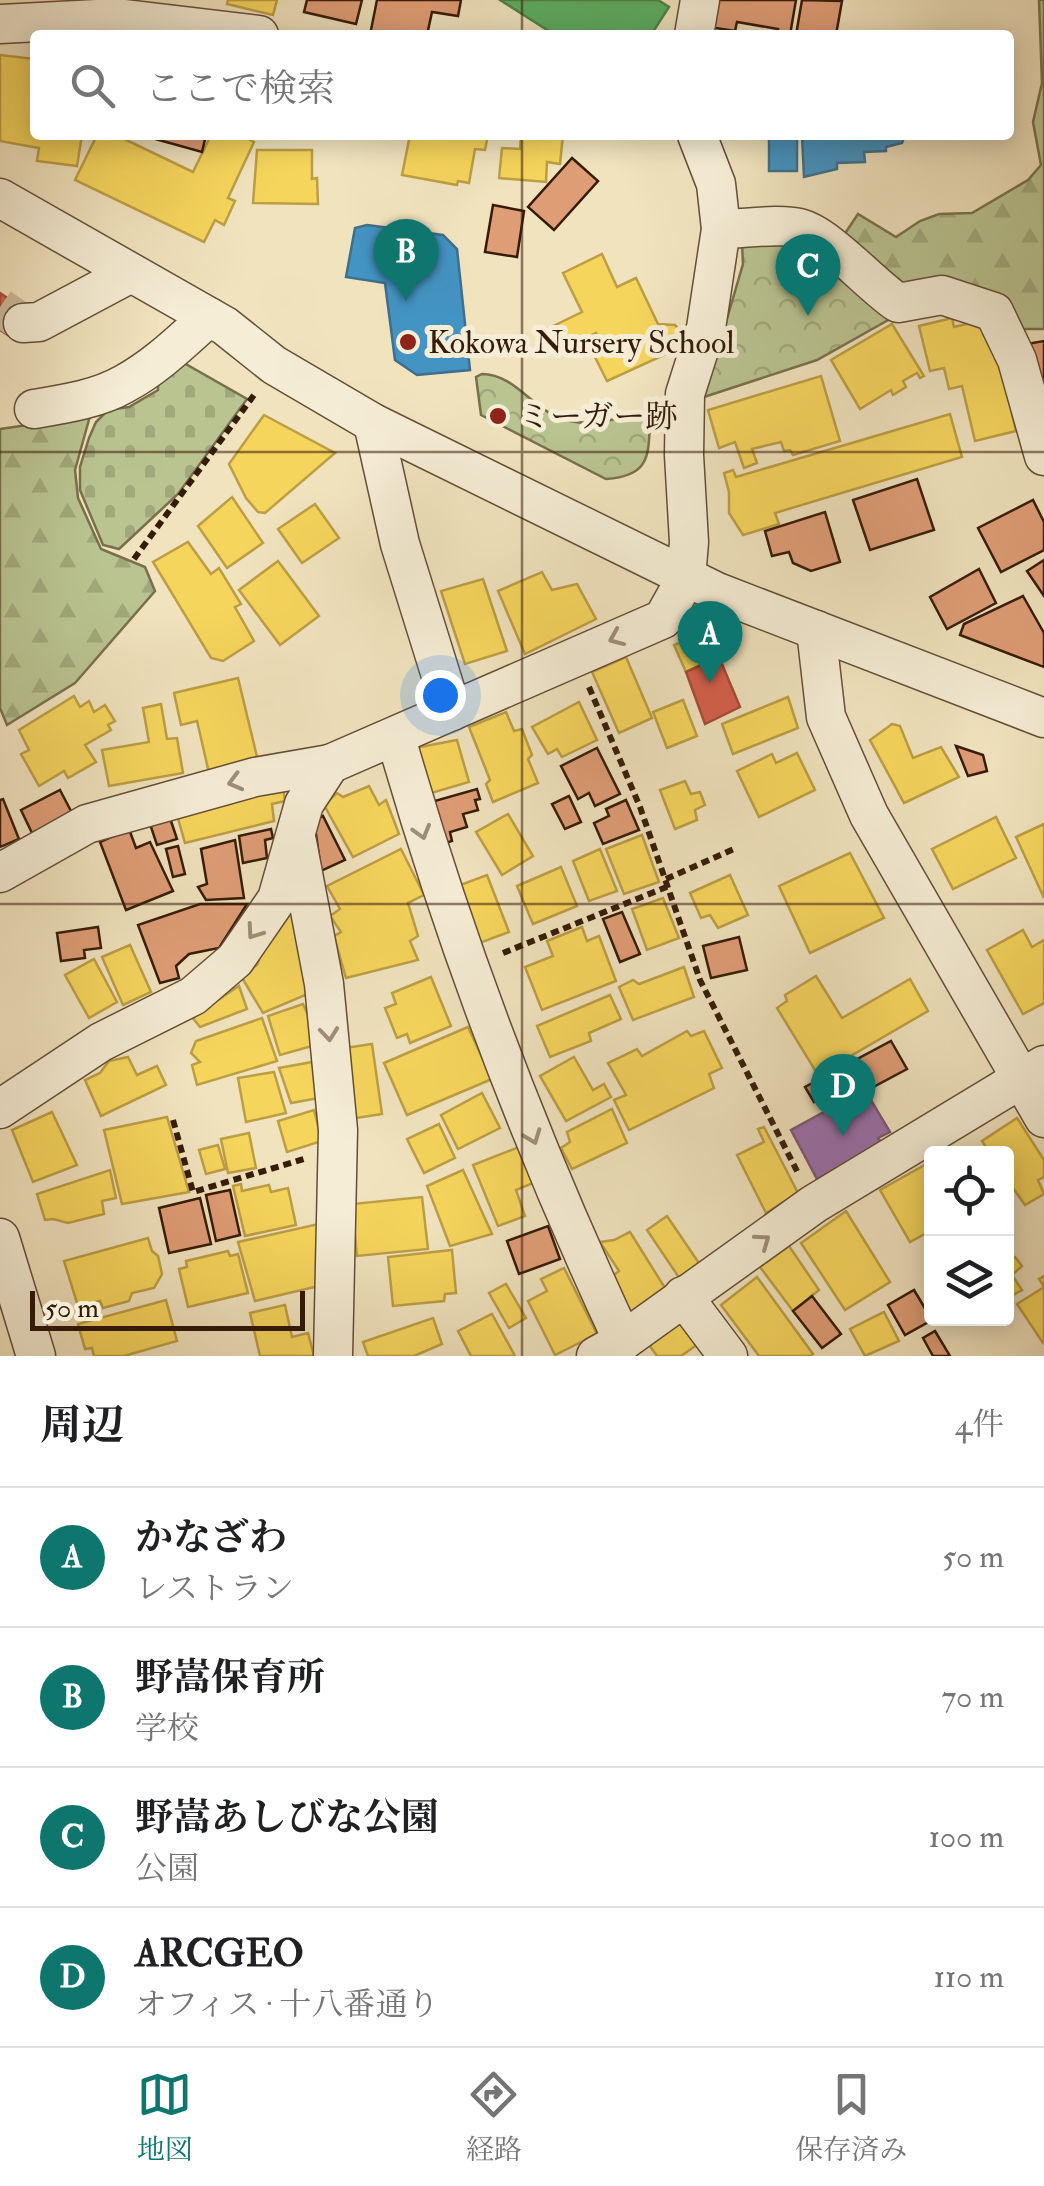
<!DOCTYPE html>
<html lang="ja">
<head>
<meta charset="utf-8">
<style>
  :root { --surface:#fff; --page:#f6f6f6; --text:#202124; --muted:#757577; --line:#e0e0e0; --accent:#0f766e }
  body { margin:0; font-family:"IM FELL Double Pica","Noto Serif JP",serif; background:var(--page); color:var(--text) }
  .controls { position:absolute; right:30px; bottom:30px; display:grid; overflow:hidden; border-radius:10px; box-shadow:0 5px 25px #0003 }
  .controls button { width:90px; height:90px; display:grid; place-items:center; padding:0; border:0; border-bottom:2px solid var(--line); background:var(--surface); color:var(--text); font:50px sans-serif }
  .scale { position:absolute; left:30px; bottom:25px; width:275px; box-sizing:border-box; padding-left:10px; border:5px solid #361c08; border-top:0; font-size:28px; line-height:35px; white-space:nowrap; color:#361c08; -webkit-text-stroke:8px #f5edd5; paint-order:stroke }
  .you { position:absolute; left:440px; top:695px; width:35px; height:35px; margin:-25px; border:8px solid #fff; border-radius:50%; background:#1a73e8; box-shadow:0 0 0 15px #1a73e833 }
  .badge { display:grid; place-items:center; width:65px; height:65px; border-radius:50%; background:var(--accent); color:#fff; font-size:32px; font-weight:700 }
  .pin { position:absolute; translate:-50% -82px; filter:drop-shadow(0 2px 5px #0008) }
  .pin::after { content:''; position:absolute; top:52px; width:35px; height:30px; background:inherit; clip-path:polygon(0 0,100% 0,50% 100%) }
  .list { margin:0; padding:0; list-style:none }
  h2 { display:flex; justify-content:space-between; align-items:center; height:130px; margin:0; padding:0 40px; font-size:42px }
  h2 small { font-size:32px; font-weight:400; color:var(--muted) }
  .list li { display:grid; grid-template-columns:65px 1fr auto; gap:30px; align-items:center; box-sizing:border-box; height:140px; padding:0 40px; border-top:2px solid var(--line) }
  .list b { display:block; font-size:38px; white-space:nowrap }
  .list p { margin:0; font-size:32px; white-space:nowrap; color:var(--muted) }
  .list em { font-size:32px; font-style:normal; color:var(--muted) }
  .icon { flex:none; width:55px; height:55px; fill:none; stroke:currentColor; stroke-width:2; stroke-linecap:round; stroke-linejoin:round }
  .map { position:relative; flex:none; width:1044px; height:1356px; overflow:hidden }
  .search { position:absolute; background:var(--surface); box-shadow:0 5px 25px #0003; left:30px; right:30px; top:30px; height:110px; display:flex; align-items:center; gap:25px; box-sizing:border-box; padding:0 35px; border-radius:10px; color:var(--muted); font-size:38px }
  .sheet { height:690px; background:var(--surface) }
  nav { display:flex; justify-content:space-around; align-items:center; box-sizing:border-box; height:140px; border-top:2px solid var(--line); background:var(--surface); font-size:28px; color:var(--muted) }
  nav a { display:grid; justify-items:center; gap:5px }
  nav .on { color:var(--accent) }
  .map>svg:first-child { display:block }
  .forest { fill:url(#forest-firs); stroke:#78704c; stroke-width:2.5 }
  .cemetery { fill:url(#cemetery-stones); stroke:#78704c; stroke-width:2.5 }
  .park { fill:url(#park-crowns); stroke:#78704c; stroke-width:2.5 }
  .homes { fill:#f6d55c; stroke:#bc9e43; stroke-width:2.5 }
  .shops { fill:#d6604d; stroke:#a64c38; stroke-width:2.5 }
  .offices { fill:#9970ab; stroke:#7b577a; stroke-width:2.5 }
  .schools { fill:#4393c3; stroke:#3f6f8b; stroke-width:2.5 }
  .public { fill:#5aae61; stroke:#4f8246; stroke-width:2.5 }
  .building { fill:#df9d76; stroke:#361c08; stroke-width:2.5 }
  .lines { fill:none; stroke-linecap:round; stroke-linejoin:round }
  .minor-tunnel { stroke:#cbbb9a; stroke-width:38; stroke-dasharray:38 19; stroke-linecap:butt }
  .minor-casing { stroke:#644e36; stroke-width:41 }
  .path { stroke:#361c08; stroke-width:6; stroke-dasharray:8 5; stroke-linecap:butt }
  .minor { stroke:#f5edd5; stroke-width:38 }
  .oneway { stroke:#9f8f79 }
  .grid { fill:none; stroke:#361c08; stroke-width:2.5; stroke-opacity:0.55 }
  .poi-dot { fill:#8f2418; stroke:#f5edd5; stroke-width:4 }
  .labels { text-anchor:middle; stroke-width:10; stroke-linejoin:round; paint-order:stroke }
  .poi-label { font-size:32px; fill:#361c08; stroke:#f5edd5; text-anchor:start }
</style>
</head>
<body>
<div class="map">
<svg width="1044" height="1356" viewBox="0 0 1044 1356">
  <defs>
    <pattern id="forest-firs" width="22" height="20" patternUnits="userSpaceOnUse" patternTransform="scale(2.5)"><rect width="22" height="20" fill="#b9c491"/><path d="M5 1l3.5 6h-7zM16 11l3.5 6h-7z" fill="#a0a87c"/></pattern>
    <pattern id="cemetery-stones" width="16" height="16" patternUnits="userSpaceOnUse" patternTransform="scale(2.5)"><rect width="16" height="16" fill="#b9c491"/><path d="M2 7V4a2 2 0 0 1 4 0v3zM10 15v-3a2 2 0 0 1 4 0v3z" fill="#a0a87c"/></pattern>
    <pattern id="park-crowns" width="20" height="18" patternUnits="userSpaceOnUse" patternTransform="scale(2.5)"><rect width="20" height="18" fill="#b9c491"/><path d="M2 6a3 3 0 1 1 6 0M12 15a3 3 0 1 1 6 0" fill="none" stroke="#a0a87c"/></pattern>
  </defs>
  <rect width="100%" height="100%" fill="#f0e3be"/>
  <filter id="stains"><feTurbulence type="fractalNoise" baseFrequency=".002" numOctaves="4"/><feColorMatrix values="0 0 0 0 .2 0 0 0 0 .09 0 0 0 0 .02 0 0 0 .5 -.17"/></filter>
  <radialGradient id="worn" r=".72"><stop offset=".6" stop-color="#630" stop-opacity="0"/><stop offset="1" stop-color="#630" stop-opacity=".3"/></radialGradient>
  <!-- forest -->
  <g class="forest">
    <polygon points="1039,0 1044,0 1044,329 1017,329 903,293 838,244 858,214 896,237 920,221 939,214 972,213 1028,180 1041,165 1033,122 1042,83"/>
    <polygon points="90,416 75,470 78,498 101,549 145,567 155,591 75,683 7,725 0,708 0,429"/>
  </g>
  <!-- cemetery -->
  <polygon class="cemetery" points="177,359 247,399 178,494 119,549 103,545 80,490 80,467 89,438 96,422 108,410 129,407 158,390 158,377"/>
  <!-- park -->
  <g class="park">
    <polygon points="784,238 828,259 890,319 817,360 704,397 743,264 742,244"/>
    <path d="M482,374C513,374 531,406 557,417C588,430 620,418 651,409C647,449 656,476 606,479L481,415L476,377Z"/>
  </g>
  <!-- homes -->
  <g class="homes">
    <polygon points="228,0 277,0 273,15 227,4"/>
    <polygon points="0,55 35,59 35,135 82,135 77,166 37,161 39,148 0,141"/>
    <polygon points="97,135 116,135 193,172 211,135 241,135 254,142 228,198 235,201 224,225 215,220 204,242 75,180"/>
    <polygon points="410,135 488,135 485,150 475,149 469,183 458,181 457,185 402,175"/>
    <polygon points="521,135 563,135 560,164 547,162 546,182 499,178 502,148 520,149"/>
    <polygon points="257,150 312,150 312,179 317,178 318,204 253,203"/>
    <polygon points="602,254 617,287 636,278 658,324 675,325 681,331 682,342 675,350 607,381 592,351 602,346 596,333 559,351 549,328 582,312 563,273"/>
    <polygon points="952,318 954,327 983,320 991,324 1016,431 975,441 962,386 949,389 944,368 930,371 919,326"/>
    <polygon points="892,324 924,376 920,378 917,373 903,381 906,387 893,395 891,390 860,409 831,360"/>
    <polygon points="821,376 840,441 793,455 790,450 784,451 781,442 752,449 757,463 744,468 735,442 719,448 708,410"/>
    <polygon points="950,414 962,457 775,513 779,524 743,535 729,513 729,492 724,473 733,470 736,477"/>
    <polygon points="264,415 335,453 265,513 258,512 246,498 229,464"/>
    <polygon points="232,497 263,543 227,568 198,526"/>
    <polygon points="315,504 339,538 302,563 278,529"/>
    <polygon points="188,542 211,574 219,568 241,604 235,607 254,641 223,661 211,658 153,562"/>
    <polygon points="278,561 319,616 280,645 239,590"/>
    <polygon points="542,572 552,590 577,584 596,619 525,654 498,591"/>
    <polygon points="483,579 507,651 465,664 441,591"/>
    <polygon points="687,640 719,657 686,672 674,645"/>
    <polygon points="626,657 652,718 619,733 592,672"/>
    <polygon points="238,678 258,761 209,773 197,721 181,725 174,693"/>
    <polygon points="74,696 80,707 89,701 94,712 105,705 115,721 108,725 111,730 85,745 96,762 68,778 64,771 39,786 21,754 29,750 19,730"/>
    <polygon points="788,697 798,728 733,754 722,724"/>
    <polygon points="683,700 697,736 667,748 653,712"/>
    <polygon points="579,702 597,740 562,757 557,749 548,754 532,727"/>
    <polygon points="161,704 167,739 177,738 183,773 109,786 102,750 149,742 143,708"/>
    <polygon points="506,712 514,731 522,729 532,755 528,759 538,783 493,802 486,784 490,780 469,727"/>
    <polygon points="892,724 900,726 913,758 941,747 959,777 904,803 870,740"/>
    <polygon points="457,740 469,782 428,794 415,748"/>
    <polygon points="797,753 815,790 759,817 737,771 772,754 776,763"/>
    <polygon points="282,781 285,801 272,804 274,821 185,843 175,808"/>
    <polygon points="685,781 691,794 700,792 705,805 695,810 697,820 675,829 660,790"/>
    <polygon points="369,786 379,805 386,800 399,834 353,857 324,805 337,793 343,797"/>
    <polygon points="508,814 533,856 502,875 476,832"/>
    <polygon points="996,817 1016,858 953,889 932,849"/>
    <polygon points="1044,824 1044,898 1016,837"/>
    <polygon points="642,835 659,882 624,894 606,849"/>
    <polygon points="401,849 424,895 408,903 418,936 410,941 418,960 346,978 334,936 341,932 330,916 340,909 327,886"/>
    <polygon points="600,849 617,891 589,901 573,861"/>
    <polygon points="850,853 884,918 810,953 779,886"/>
    <polygon points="561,867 577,906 533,924 517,886"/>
    <polygon points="487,875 509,932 477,944 455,887"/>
    <polygon points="730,875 748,915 718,928 710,915 701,918 690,893"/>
    <polygon points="663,898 679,938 647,950 632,909"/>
    <polygon points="294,908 310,993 263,1013 241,976 257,965 264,946"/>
    <polygon points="582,927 587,941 599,936 616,981 542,1010 525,967 553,956 547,941"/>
    <polygon points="1023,930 1032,947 1044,940 1044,1003 1023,1014 987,950"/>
    <polygon points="130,945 151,992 123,1005 102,957"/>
    <polygon points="94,959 117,1002 89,1018 65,975"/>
    <polygon points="684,967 694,997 633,1020 619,987 633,980 639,984"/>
    <polygon points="816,976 842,1018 910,979 928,1011 818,1075 777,1008 787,1001 785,995"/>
    <polygon points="431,977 451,1026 410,1043 407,1034 397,1038 385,1008 396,1004 392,993"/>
    <polygon points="239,986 247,1009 200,1027 192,1017"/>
    <polygon points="610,995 621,1019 589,1033 591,1041 550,1057 537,1026"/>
    <polygon points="303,1004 313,1026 312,1046 280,1055 268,1016"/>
    <polygon points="262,1018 277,1061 197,1085 192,1065 200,1062 191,1053 196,1041"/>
    <polygon points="468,1027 492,1079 407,1115 384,1063"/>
    <polygon points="687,1031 691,1036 704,1031 722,1068 709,1074 714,1088 629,1130 614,1100 626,1095 608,1063 637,1049 642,1056"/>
    <polygon points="372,1044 382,1114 349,1119 338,1049"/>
    <polygon points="128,1057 137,1075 157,1066 166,1085 101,1116 85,1080 100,1073 109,1061"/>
    <polygon points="574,1057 593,1090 604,1084 611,1097 566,1121 540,1076"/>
    <polygon points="312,1062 319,1098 291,1103 279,1068"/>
    <polygon points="274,1072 286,1113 246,1122 238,1078"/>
    <polygon points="482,1093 500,1128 458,1149 441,1115"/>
    <polygon points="612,1109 627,1143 572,1169 561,1148 570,1142 567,1132"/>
    <polygon points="314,1110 322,1141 287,1152 278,1121"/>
    <polygon points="52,1112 77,1165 33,1182 12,1130"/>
    <polygon points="167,1117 189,1192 122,1204 104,1130"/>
    <polygon points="1017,1118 1044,1160 1044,1177 1038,1180 1044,1194 1025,1205 1006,1178 1006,1154 990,1154 982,1141"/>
    <polygon points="439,1124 455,1158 424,1173 407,1139"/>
    <polygon points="764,1127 798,1193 766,1213 737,1155 764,1142 758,1129"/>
    <polygon points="249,1133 256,1168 228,1173 221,1139"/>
    <polygon points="218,1145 225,1169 206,1174 199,1150"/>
    <polygon points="519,1147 533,1183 516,1190 525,1216 498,1226 473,1165"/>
    <polygon points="932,1161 932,1230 910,1242 880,1190"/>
    <polygon points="110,1170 116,1198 102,1201 104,1214 68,1223 53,1219 45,1220 37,1194"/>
    <polygon points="463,1170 492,1234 450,1246 427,1186"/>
    <polygon points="241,1184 242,1191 269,1185 271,1192 288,1188 296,1225 245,1236 233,1186"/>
    <polygon points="422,1197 428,1249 357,1256 352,1204"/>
    <polygon points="846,1211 890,1282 845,1310 801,1243"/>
    <polygon points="667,1216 701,1266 680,1279 647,1230"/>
    <polygon points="323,1223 323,1285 255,1301 238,1242"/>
    <polygon points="630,1232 665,1288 628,1315 606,1281 619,1271 600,1242 614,1240"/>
    <polygon points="148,1238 152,1251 158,1256 162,1274 154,1288 132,1293 129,1301 103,1308 100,1301 78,1306 64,1261"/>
    <polygon points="789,1246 819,1290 793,1311 760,1267"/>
    <polygon points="452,1250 456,1293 445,1294 444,1301 393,1306 388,1257"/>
    <polygon points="228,1251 230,1256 238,1254 248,1293 188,1307 179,1269 187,1267 186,1261"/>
    <polygon points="1015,1257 1022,1266 1012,1275 1022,1290 1006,1299 1006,1261"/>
    <polygon points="564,1268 597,1334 555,1355 528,1301 547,1291 541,1279"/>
    <polygon points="1044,1276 1044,1342 1043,1343 1017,1304 1044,1287 1039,1279"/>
    <polygon points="757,1277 813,1354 810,1356 759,1356 721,1305"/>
    <polygon points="506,1284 526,1318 509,1328 489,1293"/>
    <polygon points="166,1300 177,1341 124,1356 94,1356 92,1348 85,1349 78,1324"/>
    <polygon points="285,1305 292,1337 308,1333 314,1356 260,1356 250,1313"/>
    <polygon points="884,1312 899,1341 865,1356 850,1329"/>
    <polygon points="492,1314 515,1356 471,1356 458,1331"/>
    <polygon points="433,1318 442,1344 414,1356 368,1356 363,1342"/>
    <polygon points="685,1318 701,1342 681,1356 657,1356 647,1342"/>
  </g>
  <!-- shops -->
  <g class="shops">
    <polygon points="0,293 30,313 13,338 0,330"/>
    <polygon points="719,657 740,707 705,724 686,672"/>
  </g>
  <!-- offices -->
  <polygon class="offices" points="855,1095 858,1103 868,1095 890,1132 878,1138 882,1144 817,1179 791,1130"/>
  <!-- schools -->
  <g class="schools">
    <rect x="769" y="135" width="28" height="36"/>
    <polygon points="802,135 905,135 902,143 886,147 886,151 864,152 865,162 837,163 837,169 804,177"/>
    <polygon points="367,225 443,235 457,249 470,370 417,375 395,360 385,283 346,277 355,228"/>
  </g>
  <!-- public -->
  <polygon class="public" points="500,0 658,0 669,7 651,35 555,35"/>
  <!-- building -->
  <g class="building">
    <polygon points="307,0 362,0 356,24 304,12"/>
    <polygon points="377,0 461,0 458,16 432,12 427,35 370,35"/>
    <polygon points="714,0 796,0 790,35 777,35 778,29 737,22 735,31 709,27"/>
    <polygon points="802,0 842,1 836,35 796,35"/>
    <polygon points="141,135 206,135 202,152"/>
    <polygon points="572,158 598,181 554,230 528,207"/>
    <polygon points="493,205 524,211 517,257 485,252"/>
    <polygon points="1044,341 1044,415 1021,345"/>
    <polygon points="917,479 934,530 870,550 853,500"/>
    <polygon points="1033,500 1044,522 1044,550 1001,572 978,528"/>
    <polygon points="825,512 840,562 811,571 793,563 789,552 772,556 765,531"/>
    <polygon points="1044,560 1044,596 1027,571"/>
    <polygon points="979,569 996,603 947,629 930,597"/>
    <polygon points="1023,596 1044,633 1044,667 960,635 964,624"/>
    <polygon points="956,746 983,755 987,771 968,776"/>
    <polygon points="597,748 620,794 595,806 589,793 578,799 561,766"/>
    <polygon points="477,789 480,799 475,800 478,810 463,814 467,827 450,832 452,841 437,846 424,804"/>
    <polygon points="60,790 72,813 32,833 21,810"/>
    <polygon points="569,796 581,822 565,829 552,804"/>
    <polygon points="3,799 19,839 0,847 0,800"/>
    <polygon points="626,800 639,830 603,844 594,823 609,816 606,809"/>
    <polygon points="167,809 177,839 157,845 147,815"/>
    <polygon points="323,816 345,860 321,871 314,820"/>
    <polygon points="129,829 136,848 150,842 173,891 126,910 100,842"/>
    <polygon points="271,829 273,838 265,840 267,858 243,863 239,836"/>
    <polygon points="235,840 244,898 206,900 198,887 207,884 201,849"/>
    <polygon points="178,846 185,874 173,877 166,849"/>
    <polygon points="200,904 247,904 219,948 189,954 176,966 179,978 160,983 138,925"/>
    <polygon points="622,912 640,954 620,962 603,919"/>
    <polygon points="98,927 101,948 84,950 85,958 61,961 57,933"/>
    <polygon points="739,937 747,970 711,978 703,946"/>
    <polygon points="891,1041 907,1069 862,1093 855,1080 814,1102 805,1087"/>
    <polygon points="230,1190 240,1235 216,1241 206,1195"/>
    <polygon points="200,1198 211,1244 169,1253 159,1208"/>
    <polygon points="548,1226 560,1259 519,1274 507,1241"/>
    <polygon points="914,1290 932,1320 905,1335 888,1305"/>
    <polygon points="812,1296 841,1334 822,1348 793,1311"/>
    <polygon points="935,1331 950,1356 933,1356 923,1338"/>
  </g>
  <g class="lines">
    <!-- minor-tunnel -->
    <polyline class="minor-tunnel" points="0,307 23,323"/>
    <!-- minor casing -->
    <g class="minor-casing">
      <g id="minor">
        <polyline points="0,24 116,18 259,35"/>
        <polyline points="694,35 700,0"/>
        <polyline points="0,198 225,326 274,365 373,423 717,592 1044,718"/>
        <path d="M721,229C743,229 779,223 799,228C828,235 871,285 898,303L942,295L994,312L1017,360L1044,456"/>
        <polyline points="23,323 39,322 131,273"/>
        <path d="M34,409C64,404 98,399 124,384C156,367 183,340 209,317"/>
        <polyline points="373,423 400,544 452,711"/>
        <polyline points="816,630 826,717 869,815 1044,1118"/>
        <path d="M396,738C455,945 532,1146 623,1341"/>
        <polyline points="297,842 324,984 338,1130 333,1356"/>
        <polyline points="0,873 87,824 255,777 330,764"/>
        <polyline points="0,1109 101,1042 193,996 235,960 277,899 304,804 330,764 663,619 686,578 689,542 684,455 685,394 706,328 721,229 716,184 697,135"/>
        <polyline points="0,1238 36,1356"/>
        <polyline points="683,1296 728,1356"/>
        <polyline points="596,1356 623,1341 814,1204 1044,1065"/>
      </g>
    </g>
    <!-- path -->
    <g class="path">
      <polyline points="134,559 254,395"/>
      <polyline points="589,687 640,807 700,980 799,1175"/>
      <polyline points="666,879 736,848"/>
      <polyline points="503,953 669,886"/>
      <polyline points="173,1120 193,1192 304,1159"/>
    </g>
    <!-- minor -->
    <use href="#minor" class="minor"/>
  </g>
  <!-- one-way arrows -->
  <defs><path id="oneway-chevron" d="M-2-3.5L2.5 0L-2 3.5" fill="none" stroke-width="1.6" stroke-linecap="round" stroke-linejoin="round" transform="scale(2.5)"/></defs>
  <g class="oneway">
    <use href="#oneway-chevron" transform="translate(616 638) rotate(157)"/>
    <use href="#oneway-chevron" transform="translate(235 782) rotate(165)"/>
    <use href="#oneway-chevron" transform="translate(422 832) rotate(74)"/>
    <use href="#oneway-chevron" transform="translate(254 932) rotate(125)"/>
    <use href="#oneway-chevron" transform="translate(329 1034) rotate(84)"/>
    <use href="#oneway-chevron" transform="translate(533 1137) rotate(69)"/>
    <use href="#oneway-chevron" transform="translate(763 1241) rotate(-36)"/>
  </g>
  <!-- grid -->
  <path class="grid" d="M522,0V35M522,135V1356M0,452H1044M0,904H1044"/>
  <!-- markers -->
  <g class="poi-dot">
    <circle cx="408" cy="342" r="10"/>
    <circle cx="498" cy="416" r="10"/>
  </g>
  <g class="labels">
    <!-- poi labels -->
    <g class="poi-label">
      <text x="428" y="353">Kokowa Nursery School</text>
      <text x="518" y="427">ミーガー跡</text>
    </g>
  </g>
  <rect width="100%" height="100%" filter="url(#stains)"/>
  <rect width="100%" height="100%" fill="url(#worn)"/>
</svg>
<div class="controls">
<button><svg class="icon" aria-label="locate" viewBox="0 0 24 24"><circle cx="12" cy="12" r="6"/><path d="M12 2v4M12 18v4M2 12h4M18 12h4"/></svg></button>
<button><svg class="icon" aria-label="layers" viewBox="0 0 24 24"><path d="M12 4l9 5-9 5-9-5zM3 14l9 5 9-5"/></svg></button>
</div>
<div class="scale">50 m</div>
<div class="you"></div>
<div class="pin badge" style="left:710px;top:683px">A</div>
<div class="pin badge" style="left:406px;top:301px">B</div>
<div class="pin badge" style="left:808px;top:316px">C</div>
<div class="pin badge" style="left:843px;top:1136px">D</div>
<div class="search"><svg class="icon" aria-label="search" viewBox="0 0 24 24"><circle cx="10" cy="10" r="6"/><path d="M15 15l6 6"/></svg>ここで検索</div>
</div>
<section class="sheet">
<h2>周辺<small>4件</small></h2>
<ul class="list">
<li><span class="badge">A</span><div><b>かなざわ</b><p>レストラン</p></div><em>50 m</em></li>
<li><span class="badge">B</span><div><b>野嵩保育所</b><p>学校</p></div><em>70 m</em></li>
<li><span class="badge">C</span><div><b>野嵩あしびな公園</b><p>公園</p></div><em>100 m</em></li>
<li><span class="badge">D</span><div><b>ARCGEO</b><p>オフィス · 十八番通り</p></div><em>110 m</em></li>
</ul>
</section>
<nav>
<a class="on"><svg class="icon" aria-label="map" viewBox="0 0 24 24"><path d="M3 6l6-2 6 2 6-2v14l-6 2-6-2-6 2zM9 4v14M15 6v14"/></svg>地図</a>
<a><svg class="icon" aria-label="directions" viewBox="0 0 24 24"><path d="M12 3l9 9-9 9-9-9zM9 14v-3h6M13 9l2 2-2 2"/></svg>経路</a>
<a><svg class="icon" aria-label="saved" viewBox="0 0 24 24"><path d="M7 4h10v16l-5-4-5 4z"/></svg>保存済み</a>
</nav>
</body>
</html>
